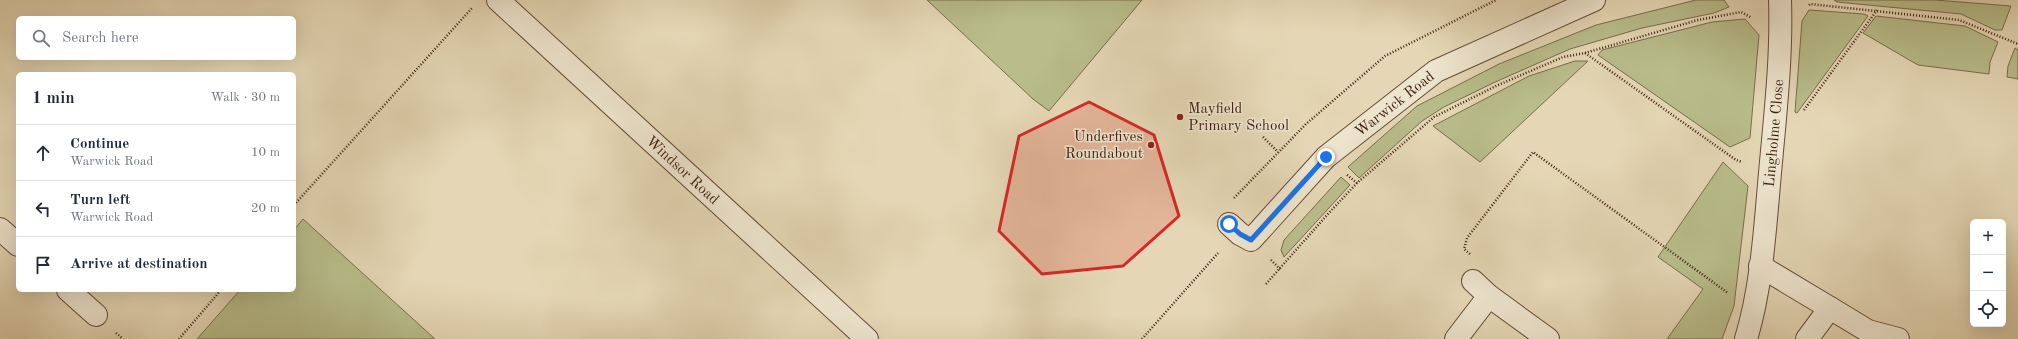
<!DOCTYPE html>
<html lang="en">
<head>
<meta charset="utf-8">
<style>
  :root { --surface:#fff; --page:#f6f6f7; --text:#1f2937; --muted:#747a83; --line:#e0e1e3 }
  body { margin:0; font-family:"Old Standard TT",serif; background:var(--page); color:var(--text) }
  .controls { position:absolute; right:12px; bottom:12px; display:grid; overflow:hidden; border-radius:6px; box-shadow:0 4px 16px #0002 }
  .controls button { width:36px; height:36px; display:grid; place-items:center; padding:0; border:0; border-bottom:1px solid var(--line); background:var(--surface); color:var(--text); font:20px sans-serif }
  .stop { position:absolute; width:12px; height:12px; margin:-9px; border:3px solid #1a73e8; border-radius:50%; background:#fff }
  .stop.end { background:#1a73e8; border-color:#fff; box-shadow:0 1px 4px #0008 }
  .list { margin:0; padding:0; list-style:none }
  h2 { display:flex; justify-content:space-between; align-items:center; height:52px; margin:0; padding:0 16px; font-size:17px }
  h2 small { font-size:13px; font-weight:400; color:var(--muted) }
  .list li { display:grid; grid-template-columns:26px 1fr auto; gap:12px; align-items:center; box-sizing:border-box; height:56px; padding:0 16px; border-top:1px solid var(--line) }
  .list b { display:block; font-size:15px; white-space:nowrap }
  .list p { margin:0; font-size:13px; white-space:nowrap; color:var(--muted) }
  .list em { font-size:13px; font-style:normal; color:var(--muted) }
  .icon { flex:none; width:22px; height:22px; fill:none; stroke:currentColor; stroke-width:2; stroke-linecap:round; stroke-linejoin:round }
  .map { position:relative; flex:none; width:2018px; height:339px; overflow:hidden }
  .search { position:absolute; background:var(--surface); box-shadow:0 4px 16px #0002; left:16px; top:16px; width:280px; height:44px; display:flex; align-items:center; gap:10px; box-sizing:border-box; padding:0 14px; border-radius:6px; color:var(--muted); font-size:15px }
  .panel { position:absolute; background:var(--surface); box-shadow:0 4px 16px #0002; left:16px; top:72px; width:280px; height:220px; border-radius:6px }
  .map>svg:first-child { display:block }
  .green { fill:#b8bd8b; stroke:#7a6c4d }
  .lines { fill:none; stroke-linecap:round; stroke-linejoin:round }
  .minor-casing { stroke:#674b38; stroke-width:24 }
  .path { stroke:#3d1c0f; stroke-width:2.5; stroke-dasharray:1 2; stroke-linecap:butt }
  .minor { stroke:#eee5cf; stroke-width:22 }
  .route { stroke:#1a73e8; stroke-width:5 }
  .marked { fill:#d62828; fill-opacity:0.2; stroke:#d62828; stroke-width:3; stroke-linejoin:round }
  .poi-dot { fill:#8f2418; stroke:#eee5cf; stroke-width:1.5 }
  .labels { text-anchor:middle; stroke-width:3; stroke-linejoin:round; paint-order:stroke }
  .street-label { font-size:15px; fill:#3d1c0f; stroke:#eee5cf }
  .poi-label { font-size:15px; fill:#3d1c0f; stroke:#eee5cf; text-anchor:start }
</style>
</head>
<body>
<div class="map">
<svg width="2018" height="339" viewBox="0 0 2018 339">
  <rect width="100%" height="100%" fill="#e5d7b5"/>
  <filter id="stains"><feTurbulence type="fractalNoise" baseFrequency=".005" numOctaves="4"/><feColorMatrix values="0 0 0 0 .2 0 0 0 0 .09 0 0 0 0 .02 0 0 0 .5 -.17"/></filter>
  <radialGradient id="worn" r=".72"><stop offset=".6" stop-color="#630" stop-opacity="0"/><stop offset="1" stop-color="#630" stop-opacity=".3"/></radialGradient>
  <!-- green -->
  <g class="green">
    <polygon points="927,0 1142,0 1049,111 1033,99"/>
    <polygon points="1696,0 1724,0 1729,7 1714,13 1642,28 1570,49 1493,83 1444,107 1422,121 1359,178 1348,167 1417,106 1499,64 1596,25"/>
    <polygon points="1834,0 1935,0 2011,6 2002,30 1995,30 1961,14 1837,2"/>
    <polygon points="1809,10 1864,14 1868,16 1797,113 1795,112 1802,21"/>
    <polygon points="1876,16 1965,26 1998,42 1990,62 1989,74 1918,65 1863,33"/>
    <polygon points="1745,19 1759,35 1750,138 1730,147 1598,55 1602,50 1712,22"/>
    <polygon points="2015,48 2018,50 2018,79 2007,77 2008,66"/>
    <polygon points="1575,61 1588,61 1480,162 1433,126 1529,76"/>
    <polygon points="1723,162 1748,186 1734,306 1722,339 1667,339 1703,289 1658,257"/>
    <polygon points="1341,177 1350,185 1284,257 1281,250 1284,240"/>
    <polygon points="303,219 435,339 197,339 240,290 294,290 294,230"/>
  </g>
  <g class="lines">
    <!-- minor casing -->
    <g class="minor-casing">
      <g id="minor">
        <path id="s1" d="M498,0L867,339"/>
        <path id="s2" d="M1229,224L1240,234L1251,240L1326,157L1436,71L1594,0"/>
        <polyline points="0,229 18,245"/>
        <polyline points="1760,266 1830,308 1807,339"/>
        <polyline points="1473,281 1489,296 1548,339"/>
        <polyline points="68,290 96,315"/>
        <polyline points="1830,308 1868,331 1898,339"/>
        <polyline points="1456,339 1489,296"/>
        <path id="s3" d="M1746,339C1762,286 1765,228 1770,173C1775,116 1782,58 1780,0"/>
      </g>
    </g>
    <!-- path -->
    <g class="path">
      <polyline points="1809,5 1810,4 1959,20 2018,44"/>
      <polyline points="1585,53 1736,160 1742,162"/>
      <polyline points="1804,110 1877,10"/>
      <polyline points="1263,137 1278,152"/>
      <polyline points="1347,175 1357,183"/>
      <polyline points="1234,198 1306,124 1385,56 1496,0"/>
      <polyline points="294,205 472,8"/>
      <polyline points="1470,254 1464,249 1467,238 1533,152 1728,293"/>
      <polyline points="1271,260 1281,270"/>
      <polyline points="1266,284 1327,215 1357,183 1434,117 1496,86 1563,57 1585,53 1698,20 1741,12 1752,18"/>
      <polyline points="116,333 123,339"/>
      <polyline points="179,339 221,290"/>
      <polyline points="1142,339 1218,253"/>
    </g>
    <!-- minor -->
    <use href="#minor" class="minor"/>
  </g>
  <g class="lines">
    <!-- route -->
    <polyline class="route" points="1229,224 1240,234 1251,240 1326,157"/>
  </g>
  <!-- marked area -->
  <path class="marked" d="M1089,102L1154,135L1179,216L1123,266L1042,274L999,231L1019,136Z"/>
  <!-- markers -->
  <g class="poi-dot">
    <circle cx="1180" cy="117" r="4"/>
    <circle cx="1151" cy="145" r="4"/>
  </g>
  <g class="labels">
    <!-- street labels -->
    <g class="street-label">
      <text dy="5" stroke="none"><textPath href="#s2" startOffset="226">Warwick Road</textPath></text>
      <text dy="5" stroke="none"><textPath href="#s3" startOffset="208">Lingholme Close</textPath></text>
      <text dy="5" stroke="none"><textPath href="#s1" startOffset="251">Windsor Road</textPath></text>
    </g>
    <!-- poi labels -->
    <g class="poi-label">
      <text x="1188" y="113">Mayfield<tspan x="1188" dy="17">Primary School</tspan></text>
      <text x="1143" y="141" text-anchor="end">Underfives<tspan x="1143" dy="17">Roundabout</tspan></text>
    </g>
  </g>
  <rect width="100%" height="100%" filter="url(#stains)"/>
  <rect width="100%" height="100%" fill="url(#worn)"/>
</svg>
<div class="controls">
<button>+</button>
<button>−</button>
<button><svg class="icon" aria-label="locate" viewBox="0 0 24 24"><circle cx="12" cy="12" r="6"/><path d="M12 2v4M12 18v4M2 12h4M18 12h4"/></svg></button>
</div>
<div class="stop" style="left:1229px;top:224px"></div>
<div class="stop end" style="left:1326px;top:157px"></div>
<div class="search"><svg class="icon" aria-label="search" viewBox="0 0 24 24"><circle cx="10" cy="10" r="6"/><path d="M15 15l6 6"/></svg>Search here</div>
<section class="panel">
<h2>1 min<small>Walk · 30 m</small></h2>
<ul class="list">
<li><svg class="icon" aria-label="ahead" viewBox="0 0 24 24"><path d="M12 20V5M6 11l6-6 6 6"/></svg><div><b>Continue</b><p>Warwick Road</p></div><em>10 m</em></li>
<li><svg class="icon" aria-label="left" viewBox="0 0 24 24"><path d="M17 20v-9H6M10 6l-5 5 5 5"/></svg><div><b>Turn left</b><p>Warwick Road</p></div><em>20 m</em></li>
<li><svg class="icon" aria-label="arrive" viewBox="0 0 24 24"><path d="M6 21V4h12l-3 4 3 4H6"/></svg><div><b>Arrive at destination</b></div></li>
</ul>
</section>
</div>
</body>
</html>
